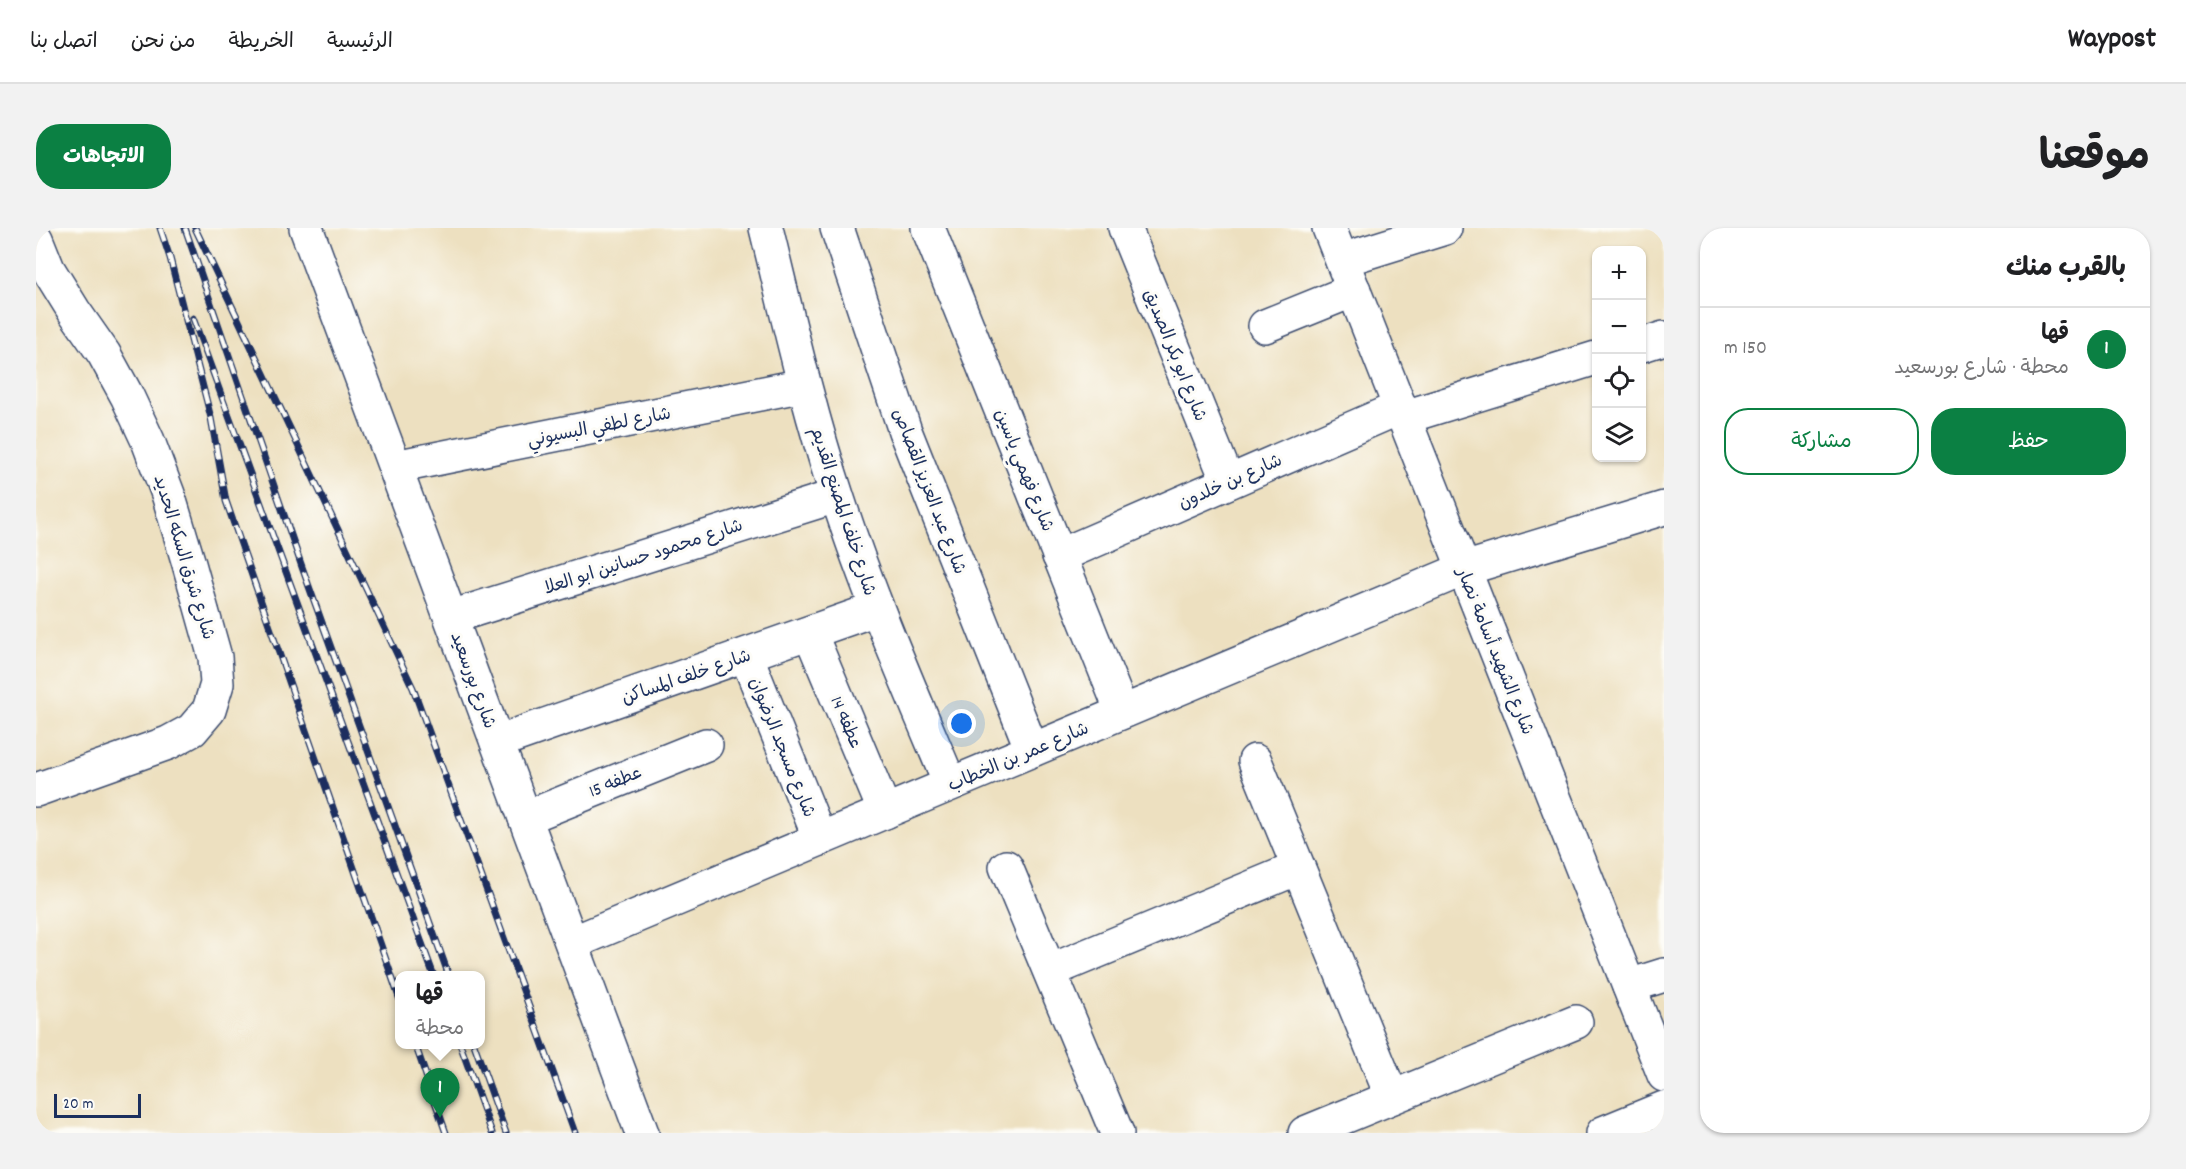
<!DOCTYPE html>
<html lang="ar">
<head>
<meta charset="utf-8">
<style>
  :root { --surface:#fff; --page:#f2f2f2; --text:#202124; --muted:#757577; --line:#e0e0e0; --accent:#0b8043 }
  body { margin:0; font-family:Dekko,"Playpen Sans Arabic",sans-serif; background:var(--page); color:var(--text); direction:rtl }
  .controls { position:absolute; right:18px; top:18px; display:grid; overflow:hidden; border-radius:12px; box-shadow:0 2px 4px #0004 }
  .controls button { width:54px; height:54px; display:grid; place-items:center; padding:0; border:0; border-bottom:2px solid var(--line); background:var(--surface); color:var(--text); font:30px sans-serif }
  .scale { position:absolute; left:18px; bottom:15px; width:87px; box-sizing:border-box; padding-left:6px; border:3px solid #1b2f5e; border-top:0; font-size:16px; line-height:21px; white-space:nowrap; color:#1b2f5e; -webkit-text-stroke:4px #fdfcf7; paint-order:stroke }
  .you { position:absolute; left:926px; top:496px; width:21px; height:21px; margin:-15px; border:4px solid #fff; border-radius:50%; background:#1a73e8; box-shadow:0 0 0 9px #1a73e833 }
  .badge { display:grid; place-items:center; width:39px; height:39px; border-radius:50%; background:var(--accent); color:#fff; font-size:20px; font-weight:700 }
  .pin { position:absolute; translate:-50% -50px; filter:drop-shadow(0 2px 3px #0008) }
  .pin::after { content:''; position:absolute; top:32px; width:21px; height:18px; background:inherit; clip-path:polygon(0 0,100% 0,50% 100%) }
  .popup { position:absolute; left:359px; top:743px; width:90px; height:78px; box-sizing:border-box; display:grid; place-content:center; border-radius:12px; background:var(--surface); filter:drop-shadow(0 2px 4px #0005); font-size:20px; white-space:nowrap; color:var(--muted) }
  .popup b { font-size:22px; color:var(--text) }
  .popup::after { content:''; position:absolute; left:50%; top:100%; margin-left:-12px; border:12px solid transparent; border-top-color:var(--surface) }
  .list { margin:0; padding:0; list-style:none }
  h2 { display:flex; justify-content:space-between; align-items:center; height:78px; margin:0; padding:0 24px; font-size:26px }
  h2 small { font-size:20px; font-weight:400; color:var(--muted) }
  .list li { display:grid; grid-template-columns:39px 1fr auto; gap:18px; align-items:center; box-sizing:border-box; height:84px; padding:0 24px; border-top:2px solid var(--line) }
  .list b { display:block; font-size:22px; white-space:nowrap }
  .list p { margin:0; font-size:20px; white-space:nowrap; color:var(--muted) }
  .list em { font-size:20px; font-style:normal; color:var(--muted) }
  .actions { display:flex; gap:12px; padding:18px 24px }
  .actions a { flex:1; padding:14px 0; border:2px solid var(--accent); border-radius:24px; text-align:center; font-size:21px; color:var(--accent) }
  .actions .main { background:var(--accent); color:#fff }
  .icon { flex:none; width:33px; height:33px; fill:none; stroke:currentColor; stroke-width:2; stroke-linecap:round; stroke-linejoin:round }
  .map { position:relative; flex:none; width:1628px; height:905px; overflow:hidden; direction:ltr; border-radius:24px }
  header { display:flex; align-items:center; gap:36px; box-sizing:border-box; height:84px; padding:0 30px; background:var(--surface); border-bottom:2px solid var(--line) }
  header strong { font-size:28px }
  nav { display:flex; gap:33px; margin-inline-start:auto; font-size:21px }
  .intro { display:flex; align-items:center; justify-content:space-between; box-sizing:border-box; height:144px; padding:0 36px }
  h1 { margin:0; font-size:42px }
  .button { padding:15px 27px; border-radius:24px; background:var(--accent); color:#fff; font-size:21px; font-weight:700 }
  main { display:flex; gap:36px; padding:0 36px }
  aside { flex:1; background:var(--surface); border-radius:24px; box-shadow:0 2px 4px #0004 }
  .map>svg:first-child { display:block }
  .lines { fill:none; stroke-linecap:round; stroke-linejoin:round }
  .minor-casing { stroke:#3a4a6d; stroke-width:36 }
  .minor { stroke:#fff; stroke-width:33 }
  .rail-casing { stroke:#1b2f5e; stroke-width:7 }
  .rail { stroke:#fdfcf7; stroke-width:4.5; stroke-dasharray:14; stroke-linecap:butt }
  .labels { text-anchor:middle; stroke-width:6; stroke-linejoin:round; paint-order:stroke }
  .street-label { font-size:18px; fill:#1b2f5e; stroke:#fdfcf7 }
</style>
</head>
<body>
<header>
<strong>Waypost</strong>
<nav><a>الرئيسية</a><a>الخريطة</a><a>من نحن</a><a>اتصل بنا</a></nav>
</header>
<div class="intro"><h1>موقعنا</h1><a class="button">الاتجاهات</a></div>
<main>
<aside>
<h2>بالقرب منك<small></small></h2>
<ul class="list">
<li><span class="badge">1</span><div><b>قها</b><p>محطة · شارع بورسعيد</p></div><em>150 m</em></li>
</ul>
<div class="actions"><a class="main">حفظ</a><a>مشاركة</a></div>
</aside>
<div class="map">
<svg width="1628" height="905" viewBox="0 0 1628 905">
  <rect width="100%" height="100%" fill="#fdfcf7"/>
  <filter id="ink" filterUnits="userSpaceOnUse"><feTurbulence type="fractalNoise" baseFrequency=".0167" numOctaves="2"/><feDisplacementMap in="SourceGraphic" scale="12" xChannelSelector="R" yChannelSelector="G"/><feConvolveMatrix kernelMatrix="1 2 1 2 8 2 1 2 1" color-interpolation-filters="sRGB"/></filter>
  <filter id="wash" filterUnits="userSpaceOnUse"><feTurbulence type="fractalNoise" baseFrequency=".008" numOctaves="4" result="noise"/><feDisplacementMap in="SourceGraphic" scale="24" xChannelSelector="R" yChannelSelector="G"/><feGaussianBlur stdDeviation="1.35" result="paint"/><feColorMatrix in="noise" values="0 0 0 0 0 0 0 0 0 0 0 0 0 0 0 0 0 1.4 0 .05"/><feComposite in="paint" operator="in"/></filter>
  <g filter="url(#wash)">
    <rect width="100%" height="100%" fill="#ede0c0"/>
  </g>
  <g filter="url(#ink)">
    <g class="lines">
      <!-- minor casing -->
      <g class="minor-casing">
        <g id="minor">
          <polyline points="270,0 606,905"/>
          <path d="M730,0C752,90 772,180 801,268C833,367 874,461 914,556"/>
          <polyline points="801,0 869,203 996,522"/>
          <polyline points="892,0 1086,484"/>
          <polyline points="1089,0 1192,254"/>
          <polyline points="1293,0 1628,847"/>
          <polyline points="0,11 12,41 38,83 68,126 91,168 112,213 132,266 153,336 179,429 181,456 173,482 156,502 132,515 0,562"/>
          <polyline points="1306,32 1409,0"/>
          <polyline points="1229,98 1318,62"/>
          <polyline points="1606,117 1628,110"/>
          <polyline points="1369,189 1560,130"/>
          <polyline points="359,239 768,157"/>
          <polyline points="1023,328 1365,179"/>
          <polyline points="415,389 800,268"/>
          <polyline points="774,405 849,584"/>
          <polyline points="710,427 784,611"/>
          <polyline points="461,514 840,381"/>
          <polyline points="1219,533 1356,869"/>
          <polyline points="489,590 670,517"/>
          <polyline points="970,639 1081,905"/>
          <polyline points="536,715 1428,341 1628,280"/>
          <polyline points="1014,743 1262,640"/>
          <polyline points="1593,758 1628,747"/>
          <polyline points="1269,905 1540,794"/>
          <polyline points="1567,905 1628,880"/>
        </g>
      </g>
      <!-- minor -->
      <use href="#minor" class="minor"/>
      <!-- rail casing -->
      <g class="rail-casing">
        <g id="rail">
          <polyline points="124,0 134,30 175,190 190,273 364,772"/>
          <polyline points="149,0 266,339 413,748"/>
          <polyline points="159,0 377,460 539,905"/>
          <polyline points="157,90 398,748"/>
          <polyline points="379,816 410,905"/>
          <polyline points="424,816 456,905"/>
          <polyline points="438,816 470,905"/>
        </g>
      </g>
      <!-- rail -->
      <use href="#rail" class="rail"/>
    </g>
  </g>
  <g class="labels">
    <!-- street labels -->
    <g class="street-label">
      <text transform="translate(1140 127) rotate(68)" y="6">شارع ابو بكر الصديق</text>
      <text transform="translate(563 198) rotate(-11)" y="6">شارع لطفي البسيوني</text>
      <text transform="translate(989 242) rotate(68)" y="6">شارع فهمي ياسين</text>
      <text transform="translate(1194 253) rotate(-24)" y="6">شارع بن خلدون</text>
      <text transform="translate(894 263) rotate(69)" y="6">شارع عبد العزيز القصاص</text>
      <text transform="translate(808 283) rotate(72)" y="6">شارع خلف المصنع القديم</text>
      <text transform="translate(607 328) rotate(-18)" y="6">شارع محمود حسانين ابو العلا</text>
      <text transform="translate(149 329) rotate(73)" y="6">شارع شرق السكه الحديد</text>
      <text transform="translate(1460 423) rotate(68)" y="6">شارع الشهيد أسامة نصار</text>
      <text transform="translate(650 448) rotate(-19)" y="6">شارع خلف المساكن</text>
      <text transform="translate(438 452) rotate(70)" y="6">شارع بورسعيد</text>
      <text transform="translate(811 494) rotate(67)" y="6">عطفه 14</text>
      <text transform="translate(747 519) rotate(68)" y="6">شارع مسجد الرضوان</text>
      <text transform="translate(982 528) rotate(-23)" y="6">شارع عمر بن الخطاب</text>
      <text transform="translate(579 553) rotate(-22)" y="6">عطفه 15</text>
    </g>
  </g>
</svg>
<div class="controls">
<button>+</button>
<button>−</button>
<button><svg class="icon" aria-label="locate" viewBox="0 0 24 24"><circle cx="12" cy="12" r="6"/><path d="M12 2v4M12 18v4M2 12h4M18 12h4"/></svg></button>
<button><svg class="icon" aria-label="layers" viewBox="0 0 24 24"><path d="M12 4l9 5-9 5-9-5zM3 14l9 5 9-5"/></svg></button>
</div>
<div class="scale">20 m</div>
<div class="you"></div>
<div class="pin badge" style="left:404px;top:890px">1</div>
<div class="popup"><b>قها</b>محطة</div>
</div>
</main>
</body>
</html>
